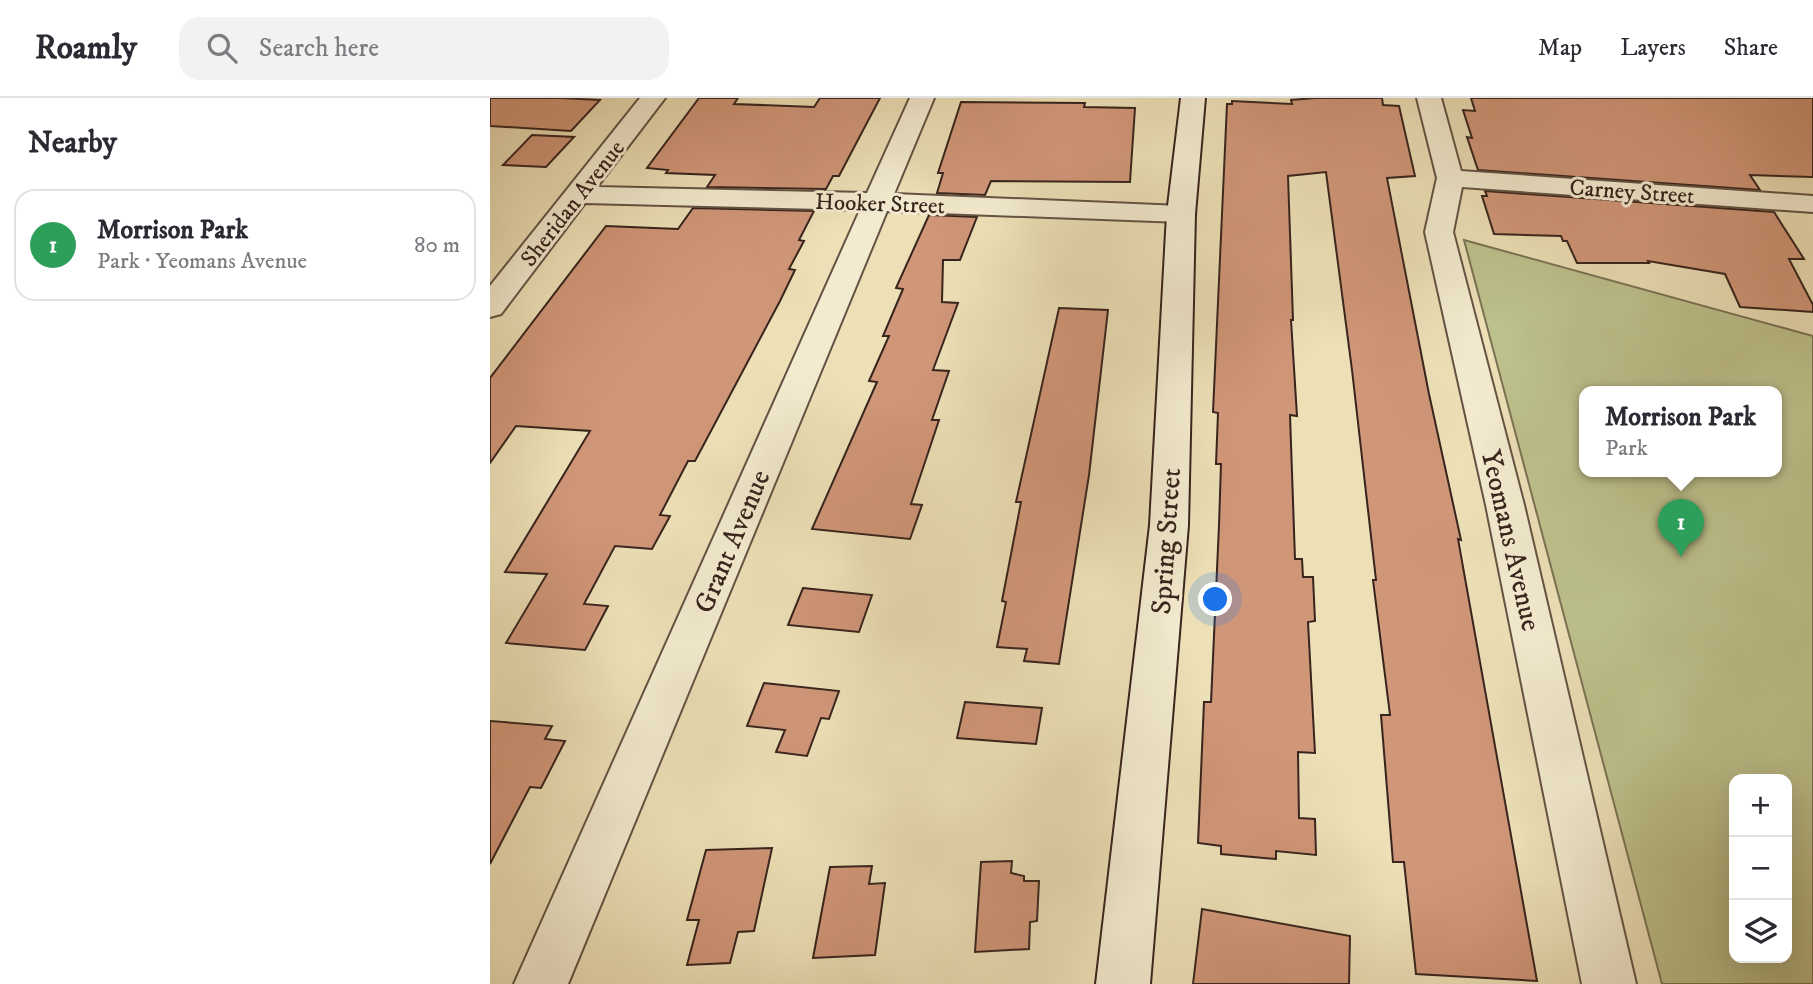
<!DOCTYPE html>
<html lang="en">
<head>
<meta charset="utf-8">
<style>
  :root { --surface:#fff; --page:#f2f2f3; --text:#2b2b33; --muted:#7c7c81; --line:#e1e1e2; --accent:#d93025 }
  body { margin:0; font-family:"IM FELL DW Pica",serif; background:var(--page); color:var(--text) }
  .controls { position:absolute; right:21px; bottom:21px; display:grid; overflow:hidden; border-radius:14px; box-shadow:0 7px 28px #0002 }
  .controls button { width:63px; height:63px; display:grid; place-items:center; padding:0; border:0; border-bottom:2px solid var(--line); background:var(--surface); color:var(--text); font:35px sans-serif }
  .you { position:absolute; left:726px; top:502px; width:24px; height:24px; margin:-18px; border:5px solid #fff; border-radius:50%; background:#1a73e8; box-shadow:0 0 0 10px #1a73e833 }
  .badge { display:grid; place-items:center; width:46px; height:46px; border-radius:50%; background:var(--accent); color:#fff; font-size:23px; font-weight:700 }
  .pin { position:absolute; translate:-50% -58px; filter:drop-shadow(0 2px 4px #0008) }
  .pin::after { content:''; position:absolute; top:37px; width:24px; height:21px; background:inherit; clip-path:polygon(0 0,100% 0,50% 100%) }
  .popup { position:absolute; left:1089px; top:288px; width:203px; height:91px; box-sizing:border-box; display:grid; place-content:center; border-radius:14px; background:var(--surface); filter:drop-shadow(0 2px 5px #0005); font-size:23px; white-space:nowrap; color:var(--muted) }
  .popup b { font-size:26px; color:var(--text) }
  .popup::after { content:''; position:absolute; left:50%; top:100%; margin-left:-14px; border:14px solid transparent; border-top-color:var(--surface) }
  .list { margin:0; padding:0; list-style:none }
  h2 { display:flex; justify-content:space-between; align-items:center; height:91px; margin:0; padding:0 28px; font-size:30px }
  h2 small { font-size:23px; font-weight:400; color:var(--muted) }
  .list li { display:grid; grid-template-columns:46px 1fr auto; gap:21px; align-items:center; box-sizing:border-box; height:112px; margin:0 14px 14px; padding:0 14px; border:2px solid var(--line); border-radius:21px }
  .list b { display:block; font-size:26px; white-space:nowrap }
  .list p { margin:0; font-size:23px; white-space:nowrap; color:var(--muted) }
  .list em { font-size:23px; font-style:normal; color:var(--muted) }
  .icon { flex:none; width:38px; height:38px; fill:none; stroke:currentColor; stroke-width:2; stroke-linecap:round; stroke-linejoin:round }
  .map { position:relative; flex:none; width:1323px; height:886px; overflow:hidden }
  header { display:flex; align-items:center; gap:42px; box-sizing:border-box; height:98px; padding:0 35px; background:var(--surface); border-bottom:2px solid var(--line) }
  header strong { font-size:33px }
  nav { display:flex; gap:38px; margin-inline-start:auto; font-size:24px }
  .search { width:490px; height:63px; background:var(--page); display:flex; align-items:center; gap:18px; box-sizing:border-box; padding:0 24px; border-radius:21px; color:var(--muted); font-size:26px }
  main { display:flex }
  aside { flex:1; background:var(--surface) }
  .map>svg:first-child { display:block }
  .green { fill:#bdc18c; stroke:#7a7254; stroke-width:2; fill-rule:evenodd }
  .building { fill:#d09678; stroke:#37241d; stroke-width:2 }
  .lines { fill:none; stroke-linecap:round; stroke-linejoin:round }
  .street-casing { stroke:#645344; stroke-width:4 }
  .secondary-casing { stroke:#37241d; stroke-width:4 }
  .street { fill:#f3ebd0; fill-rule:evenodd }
  .secondary { fill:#f3ebd0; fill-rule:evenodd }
  .labels { text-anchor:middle; stroke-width:6; stroke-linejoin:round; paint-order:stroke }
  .far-street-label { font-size:23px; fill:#37241d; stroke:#f3ebd0 }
  .street-label { font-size:28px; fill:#37241d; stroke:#f3ebd0 }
</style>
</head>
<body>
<header>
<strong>Roamly</strong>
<div class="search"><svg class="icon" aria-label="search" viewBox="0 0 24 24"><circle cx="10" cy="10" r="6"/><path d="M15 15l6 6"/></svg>Search here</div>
<nav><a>Map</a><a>Layers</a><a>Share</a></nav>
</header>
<main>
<aside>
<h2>Nearby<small></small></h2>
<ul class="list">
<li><span class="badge" style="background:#2e9e5b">1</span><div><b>Morrison Park</b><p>Park · Yeomans Avenue</p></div><em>80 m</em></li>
</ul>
</aside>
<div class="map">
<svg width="1323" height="886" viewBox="0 0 1323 886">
  <rect width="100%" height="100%" fill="#ede0b7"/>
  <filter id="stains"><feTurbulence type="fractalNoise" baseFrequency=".00286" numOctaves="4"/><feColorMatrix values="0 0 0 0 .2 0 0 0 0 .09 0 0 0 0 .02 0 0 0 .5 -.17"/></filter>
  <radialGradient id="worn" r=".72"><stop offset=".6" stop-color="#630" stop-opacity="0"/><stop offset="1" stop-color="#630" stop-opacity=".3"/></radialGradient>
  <!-- green -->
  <path class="green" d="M974,142L1323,238V886H1172ZM1095,293H1287V373H1095ZM1244,681H1297V860H1244Z"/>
  <!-- building -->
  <g class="building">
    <polygon points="0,0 70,0 110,2 81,33 0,28"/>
    <polygon points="209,0 248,0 244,6 324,9 330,0 390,0 349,78 343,78 336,91 217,89 225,77 176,75 178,72 157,70"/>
    <polygon points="825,0 892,0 893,7 909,8 925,78 897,80 939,296 971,442 968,441 1047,883 926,876 914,764 903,764 891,617 900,617 883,482 886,482 862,272 836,74 798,78 803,222 801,222 807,318 800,317 805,461 812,461 813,479 823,479 825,523 818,524 825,655 808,654 809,720 825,721 826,757 786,753 786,761 731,756 731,748 708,745 714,604 721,604 729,427 731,366 726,366 728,315 723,314 737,6 742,6 742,3 802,6 801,2"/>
    <polygon points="981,0 1323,0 1323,79 1260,77 1270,92 988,72 977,39 982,40 973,12 985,13"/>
    <polygon points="471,4 595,5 594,9 645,10 640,84 501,83 495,97 447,95 453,75 448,75"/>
    <polygon points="42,37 84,39 56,69 13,67"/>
    <polygon points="995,93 1284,114 1314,161 1299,161 1323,207 1323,214 1250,209 1235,176 1158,163 1159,165 1087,165 1077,143 1073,143 1071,138 1004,136 992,98 997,98"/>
    <polygon points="203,110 324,113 309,142 314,143 299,171 305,172 290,203 205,363 198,363 170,417 180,418 162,451 125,448 94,506 118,508 95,552 16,545 57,476 15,474 100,333 26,328 0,365 0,280 116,128 188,131"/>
    <polygon points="439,117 487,119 470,162 453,162 452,204 468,205 443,272 459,273 442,322 449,322 421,406 432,407 420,441 322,431 387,284 379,283 399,238 393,238 413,191 406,190"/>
    <polygon points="569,210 618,212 599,377 569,566 534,563 537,551 507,549 516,504 512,503 531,404 526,404"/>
    <polygon points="313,490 382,497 369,534 298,527"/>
    <polygon points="274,585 349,593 339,621 331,620 317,658 286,654 295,632 257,628"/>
    <polygon points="475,604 552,610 546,646 467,640"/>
    <polygon points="0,623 62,628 55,641 75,643 51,690 40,689 0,766"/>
    <polygon points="282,750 264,833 248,834 240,865 197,867 209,822 197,822 216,752"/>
    <polygon points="522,763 521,775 534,778 534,783 549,783 547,823 540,824 539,851 485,854 491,764"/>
    <polygon points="382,768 379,786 395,785 385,857 323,860 340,769"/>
    <polygon points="712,811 860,838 859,886 703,886"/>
  </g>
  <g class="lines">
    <!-- street casing -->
    <g class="street-casing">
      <g id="street">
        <polygon points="150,0 175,0 107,89 377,95 420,0 444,0 404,96 691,108 701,110 705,116 701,122 691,124 397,113 78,886 24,886 370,112 95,105 11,216 0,219 0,188"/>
        <polygon points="927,0 951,0 971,73 1323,98 1323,114 972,89 963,134 1034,407 1146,886 1092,886 996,407 935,134 947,80"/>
      </g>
    </g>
    <!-- secondary casing -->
    <g class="secondary-casing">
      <polygon id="secondary" points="691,0 715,0 705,116 698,427 660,886 606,886 660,427 677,116"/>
    </g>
    <!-- street -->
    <use href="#street" class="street"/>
    <!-- secondary -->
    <use href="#secondary" class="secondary"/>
  </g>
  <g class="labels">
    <!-- far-street labels -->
    <g class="far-street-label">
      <text transform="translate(1142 93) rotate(4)" y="8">Carney Street</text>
      <text transform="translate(82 105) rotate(-52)" y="8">Sheridan Avenue</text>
      <text transform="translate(390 105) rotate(2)" y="8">Hooker Street</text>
    </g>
    <!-- street labels -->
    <g class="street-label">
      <text transform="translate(1022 442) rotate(77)" y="10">Yeomans Avenue</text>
      <text transform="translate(241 443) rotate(-67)" y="10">Grant Avenue</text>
      <text transform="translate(675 443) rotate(-86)" y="10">Spring Street</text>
    </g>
  </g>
  <rect width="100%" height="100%" filter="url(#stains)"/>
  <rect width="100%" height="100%" fill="url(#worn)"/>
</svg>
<div class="controls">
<button>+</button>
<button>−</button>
<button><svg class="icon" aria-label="layers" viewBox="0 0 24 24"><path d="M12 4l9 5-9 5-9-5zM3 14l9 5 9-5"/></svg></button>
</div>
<div class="you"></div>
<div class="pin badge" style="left:1191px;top:459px;background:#2e9e5b">1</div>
<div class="popup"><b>Morrison Park</b>Park</div>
</div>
</main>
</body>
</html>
